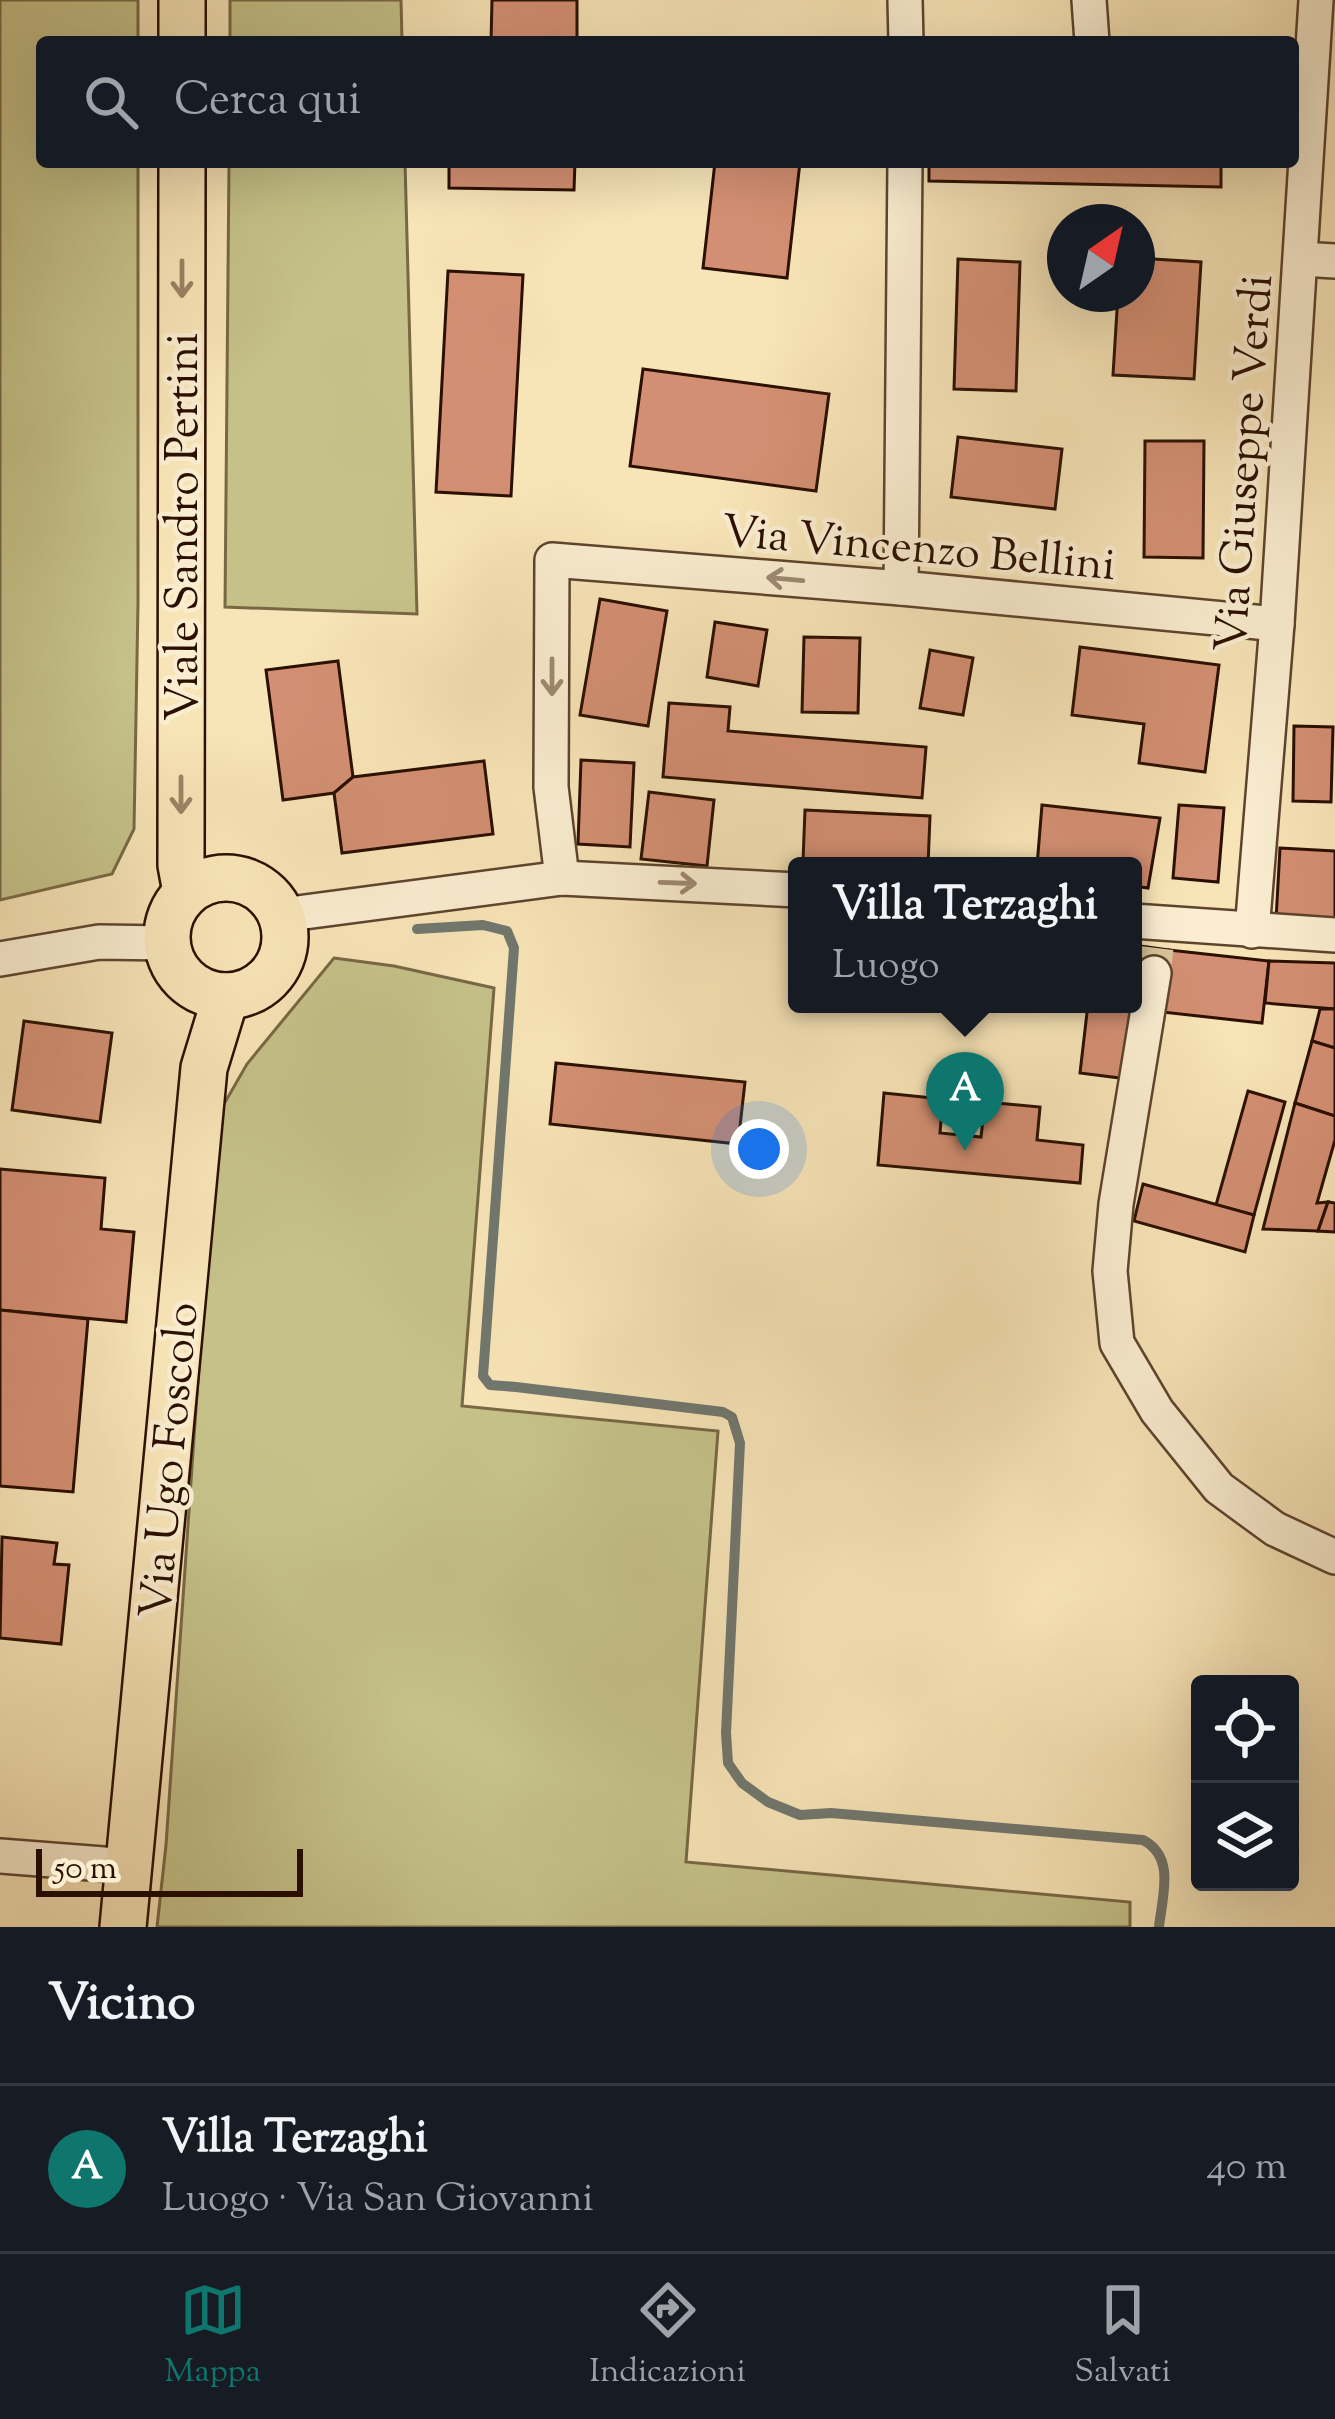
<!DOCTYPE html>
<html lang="it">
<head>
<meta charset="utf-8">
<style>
  :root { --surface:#171b24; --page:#20242c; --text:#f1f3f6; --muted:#9ea1a6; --line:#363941; --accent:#0f766e }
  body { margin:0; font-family:"Sorts Mill Goudy",serif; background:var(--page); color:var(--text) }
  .controls { position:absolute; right:36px; bottom:36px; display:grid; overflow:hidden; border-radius:12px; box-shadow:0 12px 48px #0002 }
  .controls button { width:108px; height:108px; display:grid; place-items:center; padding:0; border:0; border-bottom:3px solid var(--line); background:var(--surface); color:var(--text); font:60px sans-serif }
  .compass { position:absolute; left:1047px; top:204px; width:108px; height:108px; border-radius:50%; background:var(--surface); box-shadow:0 12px 48px #0002; rotate:34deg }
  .scale { position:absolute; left:36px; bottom:30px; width:267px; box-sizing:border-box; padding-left:12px; border:6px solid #2b0f00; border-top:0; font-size:33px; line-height:42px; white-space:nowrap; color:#2b0f00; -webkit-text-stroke:9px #faedd0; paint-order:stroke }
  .you { position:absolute; left:759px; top:1149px; width:42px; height:42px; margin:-30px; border:9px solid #fff; border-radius:50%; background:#1a73e8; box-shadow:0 0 0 18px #1a73e833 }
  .badge { display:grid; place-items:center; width:78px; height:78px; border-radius:50%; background:var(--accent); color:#fff; font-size:39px; font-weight:700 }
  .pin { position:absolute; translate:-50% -99px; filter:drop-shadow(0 3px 6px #0008) }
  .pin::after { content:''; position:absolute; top:63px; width:42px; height:36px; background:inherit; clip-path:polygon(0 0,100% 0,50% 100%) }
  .popup { position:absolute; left:788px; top:857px; width:354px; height:156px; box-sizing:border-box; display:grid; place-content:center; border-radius:12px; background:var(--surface); filter:drop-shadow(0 3px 9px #0005); font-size:39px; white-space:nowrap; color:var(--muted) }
  .popup b { font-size:45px; color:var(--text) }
  .popup::after { content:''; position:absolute; left:50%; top:100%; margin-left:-24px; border:24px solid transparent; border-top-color:var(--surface) }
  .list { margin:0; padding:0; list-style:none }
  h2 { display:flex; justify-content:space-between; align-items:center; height:156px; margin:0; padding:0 48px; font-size:51px }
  h2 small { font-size:39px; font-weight:400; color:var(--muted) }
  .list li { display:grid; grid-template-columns:78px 1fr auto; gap:36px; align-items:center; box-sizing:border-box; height:168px; padding:0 48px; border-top:3px solid var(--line) }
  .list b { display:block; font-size:45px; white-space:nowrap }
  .list p { margin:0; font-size:39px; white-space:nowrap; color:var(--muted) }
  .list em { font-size:39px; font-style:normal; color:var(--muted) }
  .icon { flex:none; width:66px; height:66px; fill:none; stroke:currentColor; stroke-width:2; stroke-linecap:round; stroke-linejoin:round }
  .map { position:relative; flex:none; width:1335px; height:1927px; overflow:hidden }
  .search { position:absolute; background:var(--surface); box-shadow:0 12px 48px #0002; left:36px; right:36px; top:36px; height:132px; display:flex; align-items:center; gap:30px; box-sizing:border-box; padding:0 42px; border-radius:12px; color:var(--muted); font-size:45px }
  .sheet { height:324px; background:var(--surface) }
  nav { display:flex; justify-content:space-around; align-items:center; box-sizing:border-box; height:168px; border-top:3px solid var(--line); background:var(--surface); font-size:33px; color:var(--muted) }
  nav a { display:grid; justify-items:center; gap:6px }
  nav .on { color:var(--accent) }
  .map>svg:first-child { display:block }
  .green { fill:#c5c189; stroke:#786844; stroke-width:3 }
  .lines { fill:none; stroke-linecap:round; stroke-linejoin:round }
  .stream { stroke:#71776e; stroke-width:10 }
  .building { fill:#d38f73; stroke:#2b0f00; stroke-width:3 }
  .minor-tunnel { stroke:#d8c49c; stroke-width:33; stroke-dasharray:33 16; stroke-linecap:butt }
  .minor-casing { stroke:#5e442e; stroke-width:38 }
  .major-casing { stroke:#2b0f00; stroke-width:50 }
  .minor { stroke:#faedd0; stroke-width:33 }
  .major { stroke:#f7e4b7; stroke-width:45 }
  .oneway { stroke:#9b8465 }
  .oneway2 { stroke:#9d8972 }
  .labels { text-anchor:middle; stroke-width:9; stroke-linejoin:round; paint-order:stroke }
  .street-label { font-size:45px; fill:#2b0f00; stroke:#faedd0 }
</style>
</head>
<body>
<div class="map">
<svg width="1335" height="1927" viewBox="0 0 1335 1927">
  <rect width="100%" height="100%" fill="#f7e4b7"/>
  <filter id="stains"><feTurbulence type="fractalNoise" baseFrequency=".00167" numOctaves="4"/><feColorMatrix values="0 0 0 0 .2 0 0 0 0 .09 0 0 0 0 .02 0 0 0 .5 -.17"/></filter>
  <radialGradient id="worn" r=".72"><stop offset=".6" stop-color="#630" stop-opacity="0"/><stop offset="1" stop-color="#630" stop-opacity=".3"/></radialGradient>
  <!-- green -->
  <g class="green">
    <polygon points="0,0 138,0 138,42 42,42 42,162 138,162 138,603 134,829 112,874 0,900"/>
    <polygon points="230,0 401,0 402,42 230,42"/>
    <polygon points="229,162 405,162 417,614 225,607"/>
    <polygon points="334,958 394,966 494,988 462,1406 718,1431 686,1862 1130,1902 1130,1927 157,1927 166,1845 216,1118 247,1064"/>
  </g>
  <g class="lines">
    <!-- stream -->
    <path class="stream" d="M417,929L483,925L507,931L514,948L483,1376L490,1385L516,1387L723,1412L732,1417L740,1443L726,1733L728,1763L742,1783L768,1802L800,1815L831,1813L1143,1840C1176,1857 1162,1897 1159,1927"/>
  </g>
  <!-- building -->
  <g class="building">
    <polygon points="492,0 577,0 577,42 491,42"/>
    <polygon points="449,162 575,162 574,190 449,188"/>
    <polygon points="715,162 800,162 787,278 703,268"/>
    <polygon points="929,162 1221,162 1221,187 929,181"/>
    <polygon points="1137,258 1201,262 1194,379 1113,375 1118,294 1137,294"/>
    <polygon points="958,259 1020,262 1016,391 954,389"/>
    <polygon points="448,271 523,275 511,496 436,492"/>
    <polygon points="643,369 829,394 816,491 630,466"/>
    <polygon points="958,437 1062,449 1055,509 951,497"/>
    <polygon points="1145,441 1204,441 1203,558 1144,557"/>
    <polygon points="600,599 667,611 648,726 580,715"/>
    <polygon points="715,622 767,630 758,686 707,677"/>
    <polygon points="804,637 860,638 858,713 802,712"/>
    <polygon points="1080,647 1219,665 1205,772 1139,763 1144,724 1072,715"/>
    <polygon points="930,650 973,658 963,715 920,708"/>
    <polygon points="338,661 353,777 334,793 283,800 266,670"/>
    <polygon points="669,703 730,707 728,731 926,747 922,798 663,777"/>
    <polygon points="1294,726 1333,727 1331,802 1293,801"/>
    <polygon points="581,760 634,763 630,847 578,844"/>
    <polygon points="484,761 493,834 342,853 334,793 353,777"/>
    <polygon points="649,792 714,800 707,866 641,859"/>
    <polygon points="1042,805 1160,818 1148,888 1133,886 1133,866 1037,866"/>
    <polygon points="1179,805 1224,808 1218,882 1173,878"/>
    <polygon points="805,810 930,816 928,866 803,861"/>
    <polygon points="1280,848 1335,851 1335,922 1276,920"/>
    <polygon points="1133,945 1169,950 1166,974 1128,1079 1080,1073 1088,1004 1133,1004"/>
    <polygon points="1169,950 1269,961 1262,1023 1162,1012"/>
    <polygon points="1269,961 1335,963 1335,1009 1265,1003"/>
    <polygon points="1320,1009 1335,1009 1335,1048 1312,1041"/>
    <polygon points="24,1021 112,1033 100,1122 12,1110"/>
    <polygon points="1312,1041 1335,1048 1335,1116 1295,1103"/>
    <polygon points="556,1063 745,1082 738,1144 550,1124"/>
    <polygon points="1248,1091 1285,1102 1254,1215 1216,1205"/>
    <polygon points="884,1093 943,1099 940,1133 981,1137 985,1102 1040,1107 1037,1140 1083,1145 1080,1183 878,1165"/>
    <polygon points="1295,1103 1335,1116 1335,1140 1317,1203 1328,1202 1318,1231 1263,1229"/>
    <polygon points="0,1169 105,1178 101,1229 134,1232 126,1322 0,1310"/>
    <polygon points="1143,1184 1254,1215 1245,1252 1134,1221"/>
    <polygon points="1328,1202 1335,1203 1335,1232 1318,1231"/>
    <polygon points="0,1310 88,1319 73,1492 0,1486"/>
    <polygon points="2,1537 57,1543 54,1564 69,1565 61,1644 0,1638"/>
  </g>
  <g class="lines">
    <!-- minor-tunnel -->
    <polyline class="minor-tunnel" points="1154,973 1157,948"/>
    <!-- minor casing -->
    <g class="minor-casing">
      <g id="minor">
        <polyline points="905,0 906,42"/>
        <polyline points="1089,0 1092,42"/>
        <polyline points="1301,259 1335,261"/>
        <polyline points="901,588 905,162"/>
        <polyline points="562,878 551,787 552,560 901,588 1277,624"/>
        <polyline points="282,915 562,878 797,890"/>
        <polyline points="1133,921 1335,935"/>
        <polyline points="1252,931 1277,624 1316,0"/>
        <polyline points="0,959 99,942 167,943"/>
        <polyline points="1154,973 1116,1204 1110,1271 1117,1343 1157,1411 1219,1488 1275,1529 1335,1557"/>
        <polyline points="0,1856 129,1866"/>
      </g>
    </g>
    <!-- major casing -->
    <g class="major-casing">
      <g id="major">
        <polyline points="182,42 182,0"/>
        <polyline points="182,162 181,865 186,892"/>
        <circle cx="226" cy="937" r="59"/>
        <polyline points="123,1927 204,1068 226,996"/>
      </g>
    </g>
    <!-- minor -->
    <use href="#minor" class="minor"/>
    <!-- major -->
    <use href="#major" class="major"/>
  </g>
  <!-- one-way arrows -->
  <defs><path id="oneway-shaft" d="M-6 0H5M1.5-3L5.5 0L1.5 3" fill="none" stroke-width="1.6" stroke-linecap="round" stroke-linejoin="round" transform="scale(3)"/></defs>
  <g class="oneway">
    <use href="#oneway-shaft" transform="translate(182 279) rotate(90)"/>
    <use href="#oneway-shaft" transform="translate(181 795) rotate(90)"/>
  </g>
  <g class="oneway2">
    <use href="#oneway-shaft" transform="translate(785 579) rotate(-175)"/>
    <use href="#oneway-shaft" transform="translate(552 677) rotate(90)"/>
    <use href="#oneway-shaft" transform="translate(678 883) rotate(2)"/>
  </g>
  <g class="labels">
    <!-- street labels -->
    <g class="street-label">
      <text transform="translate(1242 463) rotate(-86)" y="16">Via Giuseppe Verdi</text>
      <text transform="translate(181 527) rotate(-90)" y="16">Viale Sandro Pertini</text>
      <text transform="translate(919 546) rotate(5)" y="16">Via Vincenzo Bellini</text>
      <text transform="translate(167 1460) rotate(-85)" y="16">Via Ugo Foscolo</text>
    </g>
  </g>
  <rect width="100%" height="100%" filter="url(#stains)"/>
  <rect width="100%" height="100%" fill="url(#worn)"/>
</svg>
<div class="controls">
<button><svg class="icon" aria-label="locate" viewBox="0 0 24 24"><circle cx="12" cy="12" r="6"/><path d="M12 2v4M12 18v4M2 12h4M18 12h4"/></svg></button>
<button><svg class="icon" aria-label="layers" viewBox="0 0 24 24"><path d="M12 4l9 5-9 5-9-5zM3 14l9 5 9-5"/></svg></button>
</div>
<svg class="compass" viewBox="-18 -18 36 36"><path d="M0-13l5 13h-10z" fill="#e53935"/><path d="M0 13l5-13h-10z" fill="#9ea1a6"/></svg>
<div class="scale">50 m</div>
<div class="you"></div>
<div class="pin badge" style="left:965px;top:1151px">A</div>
<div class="popup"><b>Villa Terzaghi</b>Luogo</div>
<div class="search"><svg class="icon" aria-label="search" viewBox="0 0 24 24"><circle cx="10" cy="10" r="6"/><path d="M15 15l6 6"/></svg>Cerca qui</div>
</div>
<section class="sheet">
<h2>Vicino<small></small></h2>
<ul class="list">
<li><span class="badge">A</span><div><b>Villa Terzaghi</b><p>Luogo · Via San Giovanni</p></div><em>40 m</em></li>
</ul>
</section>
<nav>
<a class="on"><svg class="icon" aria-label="map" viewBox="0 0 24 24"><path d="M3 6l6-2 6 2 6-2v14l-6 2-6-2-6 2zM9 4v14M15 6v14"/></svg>Mappa</a>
<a><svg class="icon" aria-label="directions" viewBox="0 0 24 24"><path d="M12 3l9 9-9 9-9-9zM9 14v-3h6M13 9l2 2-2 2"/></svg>Indicazioni</a>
<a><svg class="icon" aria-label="saved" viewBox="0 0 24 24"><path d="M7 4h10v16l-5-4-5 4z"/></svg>Salvati</a>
</nav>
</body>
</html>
